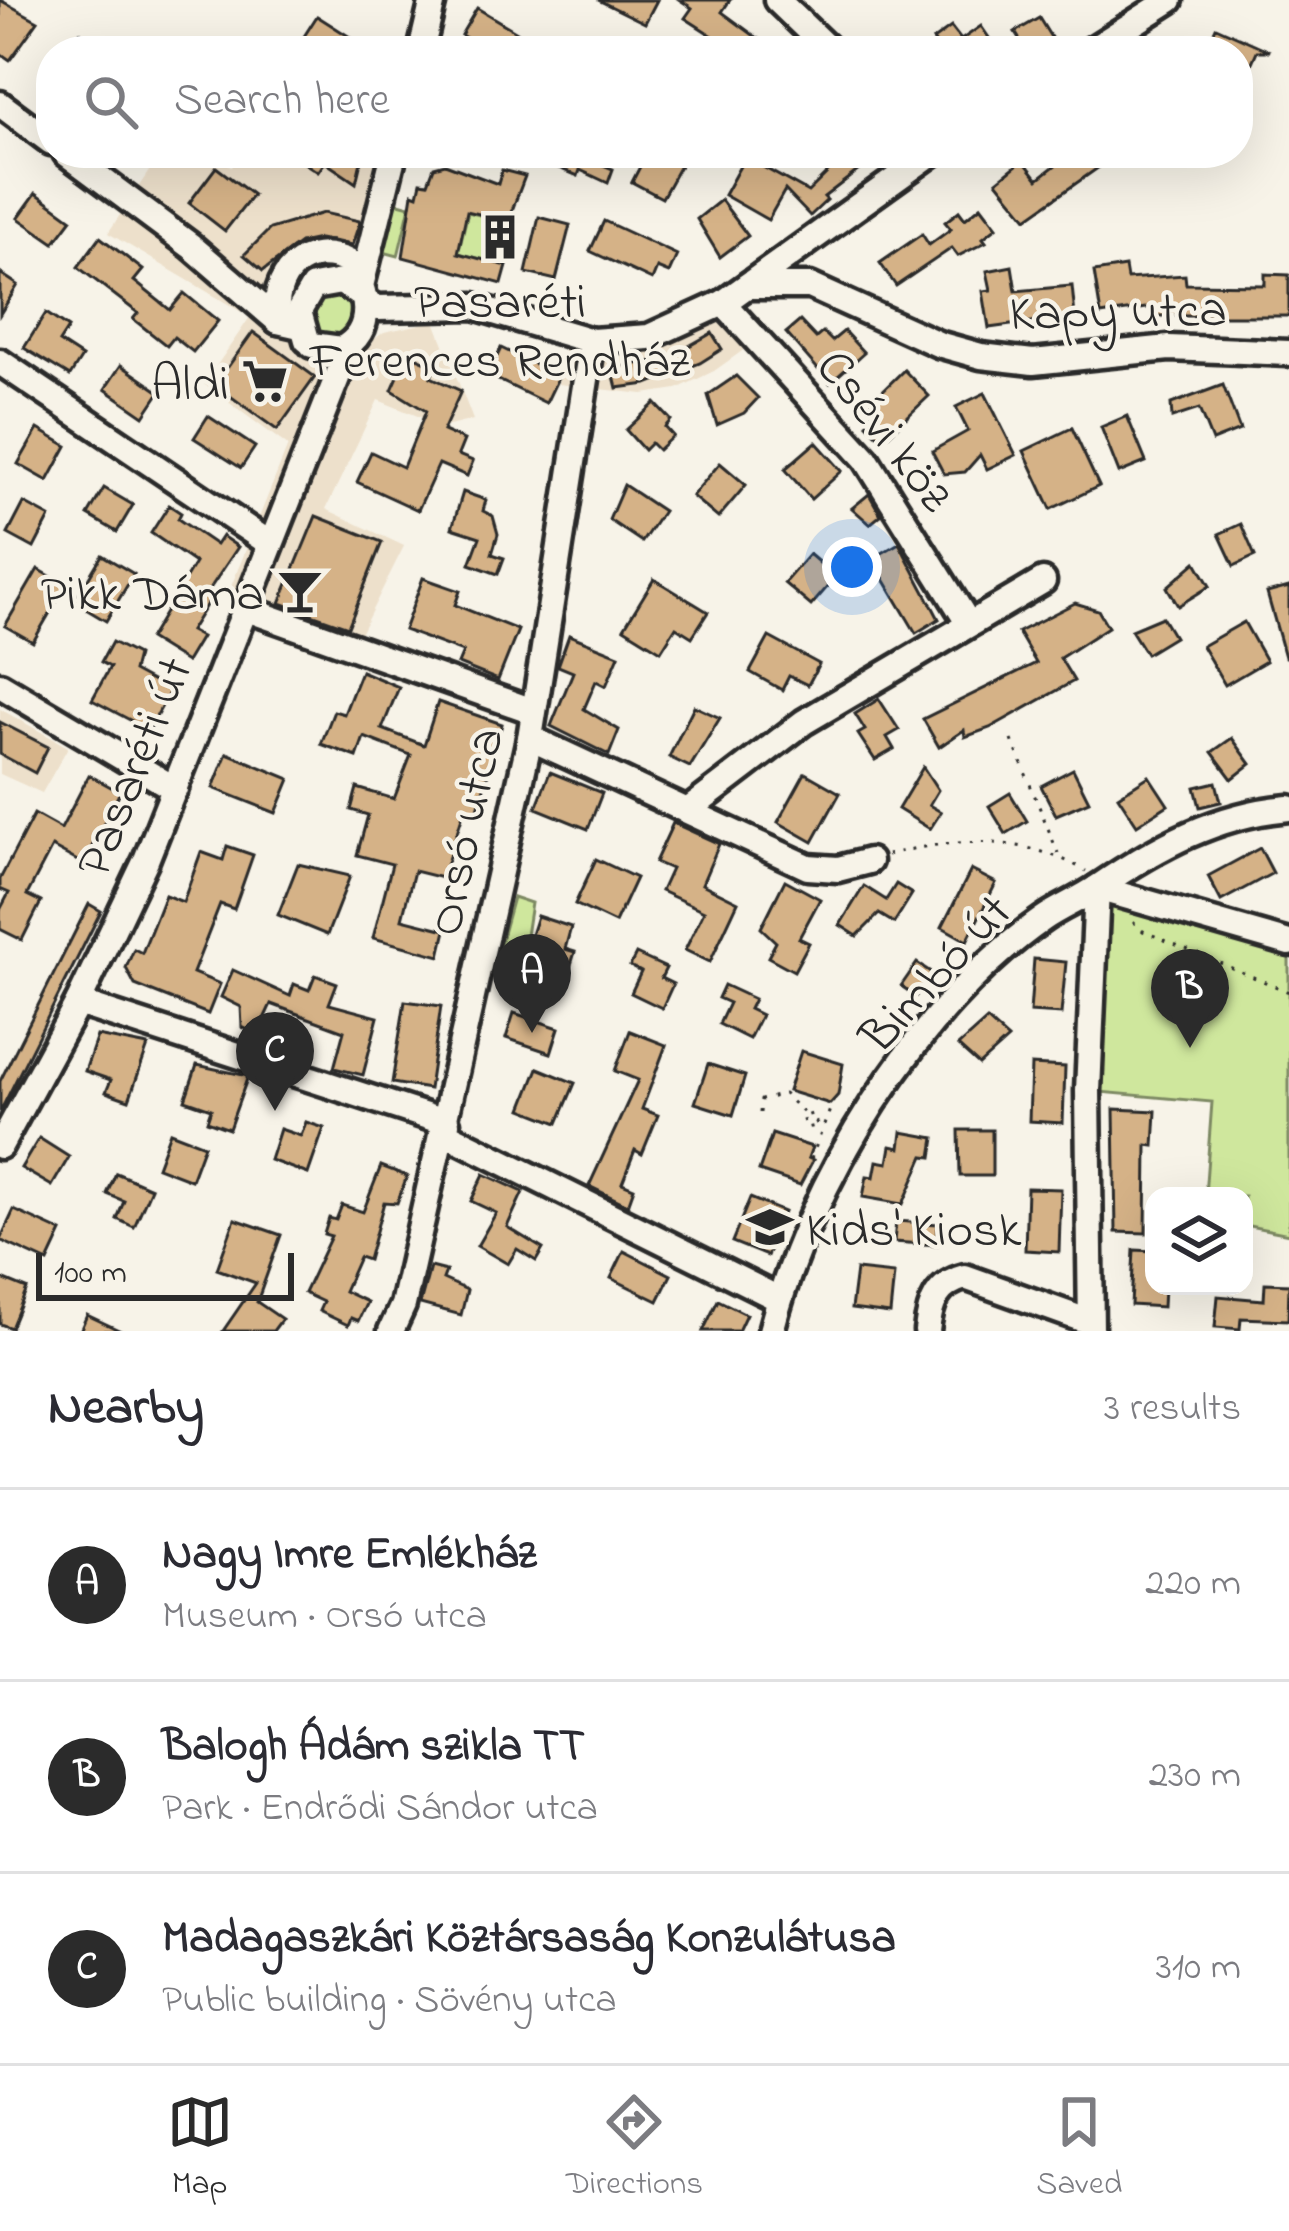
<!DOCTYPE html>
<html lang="en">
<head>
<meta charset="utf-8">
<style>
  :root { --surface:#fff; --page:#f2f2f3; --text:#2b2b33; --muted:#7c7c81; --line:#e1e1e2; --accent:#2b2b2b }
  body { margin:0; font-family:"Indie Flower",sans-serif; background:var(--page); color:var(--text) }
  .controls { position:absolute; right:36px; bottom:36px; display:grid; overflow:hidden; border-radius:24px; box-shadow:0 12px 48px #0002 }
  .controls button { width:108px; height:108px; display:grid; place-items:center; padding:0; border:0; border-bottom:3px solid var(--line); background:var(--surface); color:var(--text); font:60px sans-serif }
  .scale { position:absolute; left:36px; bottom:30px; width:258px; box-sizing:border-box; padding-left:12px; border:6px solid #2b2b2b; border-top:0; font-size:33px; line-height:42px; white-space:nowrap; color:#2b2b2b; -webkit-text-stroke:9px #f7f3e8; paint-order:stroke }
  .you { position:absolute; left:852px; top:567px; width:42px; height:42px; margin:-30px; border:9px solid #fff; border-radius:50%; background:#1a73e8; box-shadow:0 0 0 18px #1a73e833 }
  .badge { display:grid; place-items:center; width:78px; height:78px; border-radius:50%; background:var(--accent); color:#fff; font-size:39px; font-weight:700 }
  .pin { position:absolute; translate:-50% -99px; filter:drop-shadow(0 3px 6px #0008) }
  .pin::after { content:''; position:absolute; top:63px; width:42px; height:36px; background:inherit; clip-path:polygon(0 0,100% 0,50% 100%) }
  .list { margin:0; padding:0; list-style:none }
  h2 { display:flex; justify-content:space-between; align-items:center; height:156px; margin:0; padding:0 48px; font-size:51px }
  h2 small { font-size:39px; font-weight:400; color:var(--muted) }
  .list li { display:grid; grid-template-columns:78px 1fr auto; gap:36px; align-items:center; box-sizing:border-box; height:192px; padding:0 48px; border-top:3px solid var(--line) }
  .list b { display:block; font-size:45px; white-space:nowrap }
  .list p { margin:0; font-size:39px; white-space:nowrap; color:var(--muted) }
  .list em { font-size:39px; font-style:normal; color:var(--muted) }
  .icon { flex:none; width:66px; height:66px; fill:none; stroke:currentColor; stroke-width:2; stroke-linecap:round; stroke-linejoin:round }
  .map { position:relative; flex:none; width:1289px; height:1331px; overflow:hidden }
  .search { position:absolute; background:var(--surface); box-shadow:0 12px 48px #0002; left:36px; right:36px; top:36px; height:132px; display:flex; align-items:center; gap:30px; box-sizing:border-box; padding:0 42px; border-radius:48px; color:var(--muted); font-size:45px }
  .sheet { height:732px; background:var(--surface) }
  nav { display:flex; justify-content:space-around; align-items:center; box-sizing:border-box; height:168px; border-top:3px solid var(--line); background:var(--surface); font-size:33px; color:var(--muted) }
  nav a { display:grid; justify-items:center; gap:6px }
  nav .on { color:var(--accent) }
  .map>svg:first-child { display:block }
  .built { fill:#ede0cb }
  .green { fill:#cfe79d; stroke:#7d8964; stroke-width:3 }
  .building { fill:#d5b287; stroke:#2b2b2b; stroke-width:3 }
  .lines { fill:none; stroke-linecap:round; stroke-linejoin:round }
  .minor-casing { stroke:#2b2b2b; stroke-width:33 }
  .path { stroke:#2b2b2b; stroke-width:3; stroke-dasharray:3 9; stroke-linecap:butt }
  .minor { stroke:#f7f3e8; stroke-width:24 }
  .labels { text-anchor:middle; stroke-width:9; stroke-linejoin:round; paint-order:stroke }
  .poi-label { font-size:51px; fill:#2b2b2b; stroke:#f7f3e8; text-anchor:end }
  .street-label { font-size:51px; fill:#2b2b2b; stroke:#f7f3e8 }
</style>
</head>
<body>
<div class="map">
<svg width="1289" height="1331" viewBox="0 0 1289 1331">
  <rect width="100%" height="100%" fill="#f7f3e8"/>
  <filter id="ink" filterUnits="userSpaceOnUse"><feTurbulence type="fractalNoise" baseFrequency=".00833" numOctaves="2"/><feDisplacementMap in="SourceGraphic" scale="24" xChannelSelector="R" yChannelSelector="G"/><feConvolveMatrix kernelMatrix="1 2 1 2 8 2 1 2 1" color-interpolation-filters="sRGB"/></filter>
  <g filter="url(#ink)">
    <!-- built -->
    <g class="built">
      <polygon points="161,153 213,153 232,167 241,153 378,153 352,255 280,269 251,300 344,374 357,352 384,332 435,321 473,420 445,427 378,400 326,509 404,546 356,642 228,594 288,446 204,384 250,317 108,233"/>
      <polygon points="712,293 745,349 714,371 677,389 643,394 558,384 569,325 605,331 637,327 677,314"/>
      <polygon points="0,709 68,747 42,793 0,774"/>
    </g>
    <!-- green -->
    <g class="green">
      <polygon points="395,202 410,206 398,256 383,252"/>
      <polygon points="468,212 499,220 489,261 458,253"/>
      <polygon points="329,291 351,298 358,312 344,338 321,338 310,327 311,304"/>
      <polygon points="1097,888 1289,943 1289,1234 1244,1225 1244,1196 1205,1196 1212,1102 1088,1091"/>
      <polygon points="513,897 531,903 519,982 493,970"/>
    </g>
    <!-- building -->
    <g class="building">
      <polygon points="0,0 38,21 10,60 0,53"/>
      <polygon points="598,0 657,0 645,23"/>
      <polygon points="680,0 730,0 722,12 775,51 711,51 719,40 685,18 692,8"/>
      <polygon points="477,8 517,32 506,51 489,51 461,35"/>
      <polygon points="317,16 372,51 317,51 301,41"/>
      <polygon points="1039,18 1052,39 1027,51 1015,32"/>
      <polygon points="981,26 998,51 941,51 933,40 951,27 961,40"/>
      <polygon points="1216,27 1270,51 1257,51 1238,94 1238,51 1205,51"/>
      <polygon points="80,32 108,51 67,51"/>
      <polygon points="289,153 363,153 356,183 325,162 318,172"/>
      <polygon points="554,153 588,153 586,158 613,169 608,183 580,170 578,176 549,164"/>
      <polygon points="647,153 687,153 662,198 632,182"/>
      <polygon points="828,153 881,153 824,197 827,200 810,216 785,190 768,220 724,195 745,157 808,192 828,172 819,160"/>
      <polygon points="1071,153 1119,153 1027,218 997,181 1023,160 1038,179"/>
      <polygon points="445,164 498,184 502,170 525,176 508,221 467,211 458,253 507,266 502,284 403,257 413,193 418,195 421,182 428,183 434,167"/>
      <polygon points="216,167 253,195 225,231 189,203"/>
      <polygon points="36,193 72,219 54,243 18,218"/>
      <polygon points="721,200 748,236 720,257 697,219"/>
      <polygon points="981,206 997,227 983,238 986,242 958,256 952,248 896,286 880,263 922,234 929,245 951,229 945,222 959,211 965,219"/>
      <polygon points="323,213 360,221 352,245 319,239 300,243 263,271 244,255 270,229"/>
      <polygon points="539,217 570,225 556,280 526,273"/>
      <polygon points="604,221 677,255 669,273 657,268 652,280 590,251"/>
      <polygon points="100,237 143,270 134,281 170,310 184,293 218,321 193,352 174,337 167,346 133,319 138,313 78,267"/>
      <polygon points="1012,266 1016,291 1072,286 1075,316 989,328 983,291 991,290 987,271"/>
      <polygon points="1125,267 1127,279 1185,275 1186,284 1265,285 1265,274 1289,275 1289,316 1152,316 1152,307 1101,315 1094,272"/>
      <polygon points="0,273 18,285 0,314"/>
      <polygon points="46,313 68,328 59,342 82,357 70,376 24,348"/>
      <polygon points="800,321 816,338 823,332 832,341 844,331 864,353 830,383 786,333"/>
      <polygon points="253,332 315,377 277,430 215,385"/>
      <polygon points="712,333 722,349 700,363 647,384 617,388 612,368 666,359"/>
      <polygon points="501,348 559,376 546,403 488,375"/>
      <polygon points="408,354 436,366 431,377 461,391 443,431 464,440 458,455 473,461 467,476 439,464 418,510 357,482 371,452 403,467 426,411 392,390"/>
      <polygon points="121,365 160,392 144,416 105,389"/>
      <polygon points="904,370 929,396 883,440 867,424 876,415 867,406"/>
      <polygon points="736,376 758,398 744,413 717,425 708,395"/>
      <polygon points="1223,385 1240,430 1212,441 1199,409 1172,418 1171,404"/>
      <polygon points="985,393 1016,455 987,469 980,455 965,472 944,474 932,451 968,431 956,407"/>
      <polygon points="655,403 671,420 665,427 673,436 658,450 651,443 644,450 626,430"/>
      <polygon points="208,416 255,447 241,468 194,438"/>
      <polygon points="1127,416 1146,462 1119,473 1101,427"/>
      <polygon points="1072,428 1099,486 1051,509 1024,451"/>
      <polygon points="38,429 67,446 48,481 18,464"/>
      <polygon points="816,442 842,471 811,499 785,469"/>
      <polygon points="720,463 746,485 718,518 692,496"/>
      <polygon points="624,485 663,511 642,542 609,520"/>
      <polygon points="104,488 133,505 117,532 88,515"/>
      <polygon points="463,492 486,500 483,511 493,516 498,534 492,554 504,558 498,574 470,564 480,537 452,528"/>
      <polygon points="869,494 881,515 870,524 852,508"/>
      <polygon points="24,503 50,517 34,548 8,534"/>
      <polygon points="169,505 181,513 178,519 216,545 222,536 238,547 205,596 210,599 190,631 201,637 186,662 149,639 195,563 151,533"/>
      <polygon points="316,516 382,542 348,627 280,603"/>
      <polygon points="1241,524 1255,556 1234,566 1219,534"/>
      <polygon points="899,543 939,619 916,633 872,559"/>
      <polygon points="809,554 836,577 811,606 784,583"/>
      <polygon points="102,555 134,574 106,621 74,602"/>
      <polygon points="1196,562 1210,586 1178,606 1167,587"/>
      <polygon points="38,569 66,585 33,642 5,626"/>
      <polygon points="423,578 460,591 455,605 518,630 498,680 458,664 463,652 404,630"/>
      <polygon points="654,579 708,612 692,637 676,627 661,651 624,628"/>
      <polygon points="1289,587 1289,657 1285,657 1267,593"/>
      <polygon points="1075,603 1098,610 1108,627 1060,658 1074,681 990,728 965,737 964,730 939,747 923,719 1036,663 1018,632"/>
      <polygon points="1162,617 1174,637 1146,654 1131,630"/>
      <polygon points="1244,622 1266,661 1225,685 1202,646"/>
      <polygon points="569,635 619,655 606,686 596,681 584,709 619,730 609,755 551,726 573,672 558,666"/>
      <polygon points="769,637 819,664 808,685 789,676 782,690 750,672"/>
      <polygon points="112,642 137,655 133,671 170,691 149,730 92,700 110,667 101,662"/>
      <polygon points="361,671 399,687 382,729 424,745 438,702 502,724 477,812 465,808 442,878 414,871 402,919 446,930 440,956 373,938 392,864 357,855 368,815 351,810 357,788 394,799 411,755 364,737 357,757 321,744 334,711 344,714"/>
      <polygon points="879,699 899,730 887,737 894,749 875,760 858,734 865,730 855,714"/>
      <polygon points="694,706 720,718 690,767 669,757"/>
      <polygon points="0,722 48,747 35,773 0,754"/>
      <polygon points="1232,738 1251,764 1232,779 1212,752"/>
      <polygon points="227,753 290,779 276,813 213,788"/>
      <polygon points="923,767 938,790 929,805 941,812 930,829 898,809"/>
      <polygon points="1073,769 1089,801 1056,815 1041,786"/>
      <polygon points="550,772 602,793 588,829 536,808"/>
      <polygon points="805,773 840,793 813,842 778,822"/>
      <polygon points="89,775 120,792 83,864 52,847 27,895 41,902 22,940 0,929 0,910 9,893 0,889 0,879 34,814 61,829"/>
      <polygon points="1149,776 1168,805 1137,825 1118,796"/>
      <polygon points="1216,782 1221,802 1200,807 1195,787"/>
      <polygon points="1010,793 1027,821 1006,834 989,806"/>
      <polygon points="673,823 719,844 702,884 738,902 710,962 685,950 704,911 661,891 671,869 655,862"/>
      <polygon points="227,846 253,855 234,909 220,904 193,973 220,984 208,1014 135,985 126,968 134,949 142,953 165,895 183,902 201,852 223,860"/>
      <polygon points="1260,848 1273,873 1221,901 1208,876"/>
      <polygon points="596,859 636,878 615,923 575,904"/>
      <polygon points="298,864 350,876 327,935 278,915"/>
      <polygon points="971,870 996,883 967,941 942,927"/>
      <polygon points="785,880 820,899 799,938 809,943 794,971 768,957 776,942 761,928"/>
      <polygon points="896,884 912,894 894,923 879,914 857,936 840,925 864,886 886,900"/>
      <polygon points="89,904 101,911 0,1112 0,1081"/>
      <polygon points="537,916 571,927 565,949 575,952 568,974 533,963 540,941 530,938"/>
      <polygon points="636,954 666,968 661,978 673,984 662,1008 631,993 641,972 630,966"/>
      <polygon points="1034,959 1066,962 1061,1014 1030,1012"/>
      <polygon points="917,963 932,973 916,996 901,986"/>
      <polygon points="233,970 290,996 294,984 309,990 315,975 337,983 329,1004 378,1017 363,1075 334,1068 344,1031 271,1004 257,1034 242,1027 241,1007 221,997"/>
      <polygon points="724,985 754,999 749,1009 761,1015 749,1039 719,1024 729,1003 718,998"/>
      <polygon points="405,1001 441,1006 429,1089 392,1083"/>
      <polygon points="514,1013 559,1028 551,1053 506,1038"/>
      <polygon points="987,1020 1008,1039 979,1065 958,1046"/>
      <polygon points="630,1031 666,1045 642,1109 658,1115 642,1154 635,1150 622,1183 634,1188 628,1205 589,1186 638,1080 615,1071"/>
      <polygon points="97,1036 148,1046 129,1100 106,1092 111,1080 85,1071"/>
      <polygon points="801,1051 843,1064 838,1095 830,1104 788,1091"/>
      <polygon points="708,1064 745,1076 733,1115 695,1103"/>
      <polygon points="197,1065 248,1076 229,1129 207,1121 211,1109 185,1100"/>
      <polygon points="1031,1065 1065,1067 1063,1123 1029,1121"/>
      <polygon points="538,1068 575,1083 558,1123 522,1109"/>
      <polygon points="1114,1109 1156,1111 1154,1146 1147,1145 1146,1233 1116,1232"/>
      <polygon points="306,1122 324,1128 308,1174 270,1160 280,1129 301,1136"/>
      <polygon points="959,1130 992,1130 992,1176 960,1176"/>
      <polygon points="170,1132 204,1145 191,1180 157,1167"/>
      <polygon points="902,1132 935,1138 932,1157 924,1156 903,1204 863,1197 867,1176 874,1177 877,1161 888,1163 891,1146 900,1148"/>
      <polygon points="772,1134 812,1147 808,1158 813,1160 800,1185 759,1171"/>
      <polygon points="39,1138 69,1157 52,1186 21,1168"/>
      <polygon points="381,1166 407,1176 397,1203 384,1202 368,1260 359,1257 344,1291 367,1302 358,1321 351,1318 348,1325 319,1311 323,1302 304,1293 331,1236 324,1234 329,1218 336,1220 342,1205 363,1212"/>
      <polygon points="116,1173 151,1188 134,1227 117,1219 124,1201 107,1194"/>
      <polygon points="484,1174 523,1192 507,1227 543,1249 536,1261 517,1249 508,1264 477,1246 496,1213 471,1201"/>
      <polygon points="1027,1188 1061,1189 1059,1252 1025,1250"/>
      <polygon points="750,1198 784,1212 767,1256 732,1242"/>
      <polygon points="14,1210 62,1232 48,1262 0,1240"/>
      <polygon points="235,1219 281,1235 257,1302 282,1319 273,1331 223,1331 256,1283 217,1269"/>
      <polygon points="896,1221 938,1224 937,1245 894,1242"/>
      <polygon points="1134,1250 1154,1251 1154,1286 1164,1286 1163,1307 1131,1305"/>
      <polygon points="624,1251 671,1275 658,1301 611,1278"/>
      <polygon points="430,1267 446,1271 443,1279 467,1290 461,1315 420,1304"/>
      <polygon points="856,1270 894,1274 890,1314 851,1309"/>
      <polygon points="0,1278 27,1289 11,1328 0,1324"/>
      <polygon points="1265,1283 1289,1284 1288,1320 1241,1318 1240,1329 1215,1327 1218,1296 1264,1300"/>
      <polygon points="718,1300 746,1314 738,1331 703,1331"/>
      <polygon points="87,1315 121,1331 80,1331"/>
    </g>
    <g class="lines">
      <!-- minor casing -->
      <g class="minor-casing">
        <g id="minor">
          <polyline points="777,0 830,51"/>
          <polyline points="421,51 433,0"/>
          <polyline points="1090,51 1170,0"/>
          <polyline points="0,104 51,142"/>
          <polyline points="66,153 191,246 278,321 300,326"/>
          <polyline points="361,286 394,153"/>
          <polyline points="747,286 810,286 938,344 981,356 1033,362 1169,348 1289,353"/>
          <polyline points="365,302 378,308 474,306 592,341 649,337 723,303 932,153"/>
          <polyline points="723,303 866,459 967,621"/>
          <path d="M278,321C270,276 304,240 349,262C368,291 376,332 341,349L312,345"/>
          <polyline points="307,340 299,311 313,287 341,282 360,294"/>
          <polyline points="0,362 269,543"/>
          <polyline points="244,608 533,711"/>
          <polyline points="0,685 175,789"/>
          <polyline points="530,738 808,867 838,869 869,861"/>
          <polyline points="690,809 804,722 1043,581"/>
          <polyline points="1097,888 1289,943"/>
          <polyline points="78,1003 447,1123"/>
          <polyline points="445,1133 779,1299"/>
          <polyline points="0,1146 78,1003 146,860 350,345"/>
          <polyline points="391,1331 403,1305 530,738 592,341"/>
          <path d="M771,1331C809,1183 916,1007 1043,919C1060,907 1081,899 1098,887C1157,847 1217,814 1289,808"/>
          <path d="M927,1331C930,1303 937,1284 965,1277L1090,1322"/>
          <polyline points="1091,1331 1088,1091 1097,888"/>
        </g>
      </g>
      <!-- path -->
      <g class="path">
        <polyline points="1012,740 1058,853"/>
        <path d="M887,855C954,837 1025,835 1086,871"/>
        <polyline points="1133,922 1143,931 1289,992"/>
        <polyline points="760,1113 761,1100 784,1094 805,1114"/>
        <polyline points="817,1124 812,1114 802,1117 806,1128 819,1125"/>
        <polyline points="811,1159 836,1094"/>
      </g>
      <!-- minor -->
      <use href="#minor" class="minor"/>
    </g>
  </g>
  <!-- icons -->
  <defs>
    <g id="building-bare" transform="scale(3.6)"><path d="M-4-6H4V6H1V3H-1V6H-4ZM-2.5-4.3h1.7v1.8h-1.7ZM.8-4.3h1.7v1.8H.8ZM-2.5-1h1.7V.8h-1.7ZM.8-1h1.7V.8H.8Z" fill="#2b2b2b" stroke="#f7f3e8" stroke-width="2.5" paint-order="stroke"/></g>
    <g id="supermarket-bare" transform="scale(3.6)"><path d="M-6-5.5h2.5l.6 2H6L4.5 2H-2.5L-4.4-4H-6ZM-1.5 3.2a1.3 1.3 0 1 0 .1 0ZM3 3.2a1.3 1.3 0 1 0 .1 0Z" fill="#2b2b2b" stroke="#f7f3e8" stroke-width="2.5" paint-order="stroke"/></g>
    <g id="bar-bare" transform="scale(3.6)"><path d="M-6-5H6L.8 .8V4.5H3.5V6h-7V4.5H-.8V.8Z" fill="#2b2b2b" stroke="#f7f3e8" stroke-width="2.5" paint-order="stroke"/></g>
    <g id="school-bare" transform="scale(3.6)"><path d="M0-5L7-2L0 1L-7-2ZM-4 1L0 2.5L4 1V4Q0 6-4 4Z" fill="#2b2b2b" stroke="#f7f3e8" stroke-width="2.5" paint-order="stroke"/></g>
  </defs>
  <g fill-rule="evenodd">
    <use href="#building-bare" x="500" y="237"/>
    <use href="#supermarket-bare" x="265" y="381"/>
    <use href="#bar-bare" x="300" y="591"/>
    <use href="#school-bare" x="770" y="1227"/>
  </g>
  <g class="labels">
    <!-- poi labels -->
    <g class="poi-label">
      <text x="500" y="317" text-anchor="middle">Pasaréti<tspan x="500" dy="59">Ferences Rendház</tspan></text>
      <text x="229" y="399">Aldi</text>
      <text x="264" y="609">Pikk Dáma</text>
      <text x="806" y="1245" text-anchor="start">Kids' Kiosk</text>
    </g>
    <!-- street labels -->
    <g class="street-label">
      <text transform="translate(1118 309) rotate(-1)" y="18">Kapy utca</text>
      <text transform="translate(887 429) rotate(52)" y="18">Csévi köz</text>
      <text transform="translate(132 766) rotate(-68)" y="18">Pasaréti út</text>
      <text transform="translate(463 831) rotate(-78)" y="18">Orsó utca</text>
      <text transform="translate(934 972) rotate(-47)" y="18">Bimbó út</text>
    </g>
  </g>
</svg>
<div class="controls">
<button><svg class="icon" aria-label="layers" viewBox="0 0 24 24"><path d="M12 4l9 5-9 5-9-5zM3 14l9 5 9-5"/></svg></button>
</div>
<div class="scale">100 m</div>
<div class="you"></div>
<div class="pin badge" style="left:532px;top:1033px">A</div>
<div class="pin badge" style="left:1190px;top:1048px">B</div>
<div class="pin badge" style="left:275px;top:1111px">C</div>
<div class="search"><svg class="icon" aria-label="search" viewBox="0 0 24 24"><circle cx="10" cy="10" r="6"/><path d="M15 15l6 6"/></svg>Search here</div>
</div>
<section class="sheet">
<h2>Nearby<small>3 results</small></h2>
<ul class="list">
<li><span class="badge">A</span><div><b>Nagy Imre Emlékház</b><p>Museum · Orsó utca</p></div><em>220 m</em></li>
<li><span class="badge">B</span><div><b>Balogh Ádám szikla TT</b><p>Park · Endrődi Sándor utca</p></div><em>230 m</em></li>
<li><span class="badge">C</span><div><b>Madagaszkári Köztársaság Konzulátusa</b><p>Public building · Sövény utca</p></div><em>310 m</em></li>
</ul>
</section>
<nav>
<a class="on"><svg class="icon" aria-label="map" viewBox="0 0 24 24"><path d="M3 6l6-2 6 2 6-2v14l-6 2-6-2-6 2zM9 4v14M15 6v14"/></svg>Map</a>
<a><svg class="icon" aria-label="directions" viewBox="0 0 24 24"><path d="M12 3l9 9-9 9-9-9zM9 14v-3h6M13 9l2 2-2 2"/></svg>Directions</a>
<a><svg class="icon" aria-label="saved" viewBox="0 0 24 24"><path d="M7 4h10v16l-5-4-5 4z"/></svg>Saved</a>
</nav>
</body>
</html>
